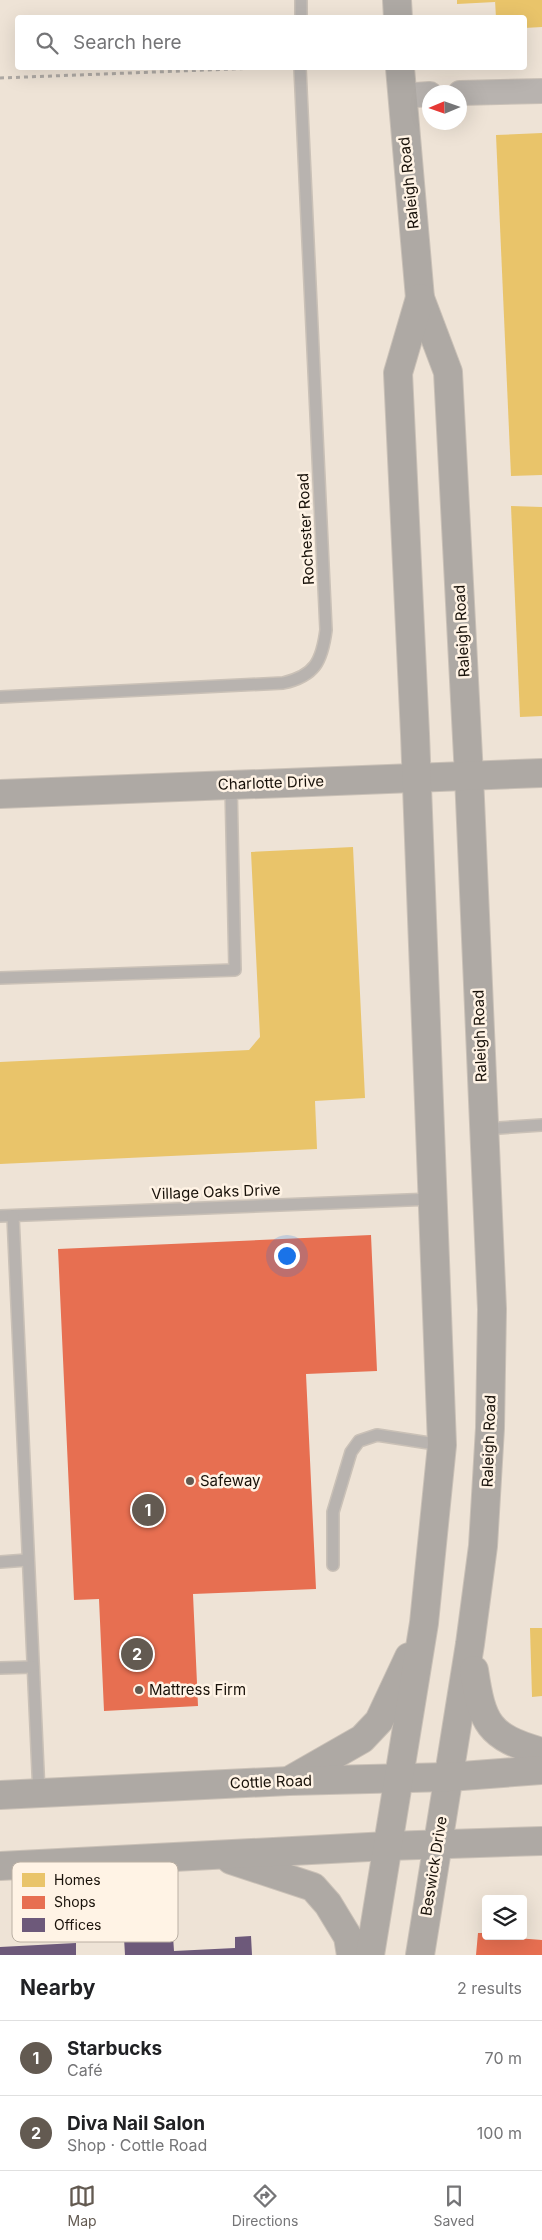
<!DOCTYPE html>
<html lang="en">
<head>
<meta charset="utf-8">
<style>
  :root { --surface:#fff; --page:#f6f6f6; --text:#202124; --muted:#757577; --line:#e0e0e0; --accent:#635a51 }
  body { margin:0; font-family:Inter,sans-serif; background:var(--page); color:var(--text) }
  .controls { position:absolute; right:15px; bottom:15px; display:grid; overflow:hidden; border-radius:5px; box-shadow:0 5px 20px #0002 }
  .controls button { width:45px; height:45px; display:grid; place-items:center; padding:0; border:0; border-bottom:1px solid var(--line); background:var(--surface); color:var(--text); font:25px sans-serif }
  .compass { position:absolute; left:422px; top:85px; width:45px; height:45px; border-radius:50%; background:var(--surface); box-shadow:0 5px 20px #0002; rotate:268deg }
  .you { position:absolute; left:286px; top:1255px; width:18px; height:18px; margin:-12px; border:4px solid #fff; border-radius:50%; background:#1a73e8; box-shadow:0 0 0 8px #1a73e833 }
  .badge { display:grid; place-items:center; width:32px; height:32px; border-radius:50%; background:var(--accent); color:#fff; font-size:16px; font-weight:700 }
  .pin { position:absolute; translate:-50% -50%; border:2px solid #fff; box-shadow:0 1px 5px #0006 }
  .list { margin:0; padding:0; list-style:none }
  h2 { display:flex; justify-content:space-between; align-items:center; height:65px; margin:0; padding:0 20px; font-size:21px }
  h2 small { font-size:16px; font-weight:400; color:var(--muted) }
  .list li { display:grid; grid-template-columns:32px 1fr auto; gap:15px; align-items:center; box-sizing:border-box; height:75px; padding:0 20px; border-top:1px solid var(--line) }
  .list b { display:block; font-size:19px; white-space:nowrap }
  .list p { margin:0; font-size:16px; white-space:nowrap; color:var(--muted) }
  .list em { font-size:16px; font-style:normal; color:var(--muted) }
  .icon { flex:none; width:28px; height:28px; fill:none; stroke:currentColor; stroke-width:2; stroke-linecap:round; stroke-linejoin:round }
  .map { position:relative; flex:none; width:542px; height:1955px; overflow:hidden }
  .search { position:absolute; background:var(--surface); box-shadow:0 5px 20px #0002; left:15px; right:15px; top:15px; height:55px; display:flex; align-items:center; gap:12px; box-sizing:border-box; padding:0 18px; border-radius:5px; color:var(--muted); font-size:19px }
  .sheet { height:215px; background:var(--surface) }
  nav { display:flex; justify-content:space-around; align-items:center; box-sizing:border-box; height:70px; border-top:1px solid var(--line); background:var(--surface); font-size:14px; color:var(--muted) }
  nav a { display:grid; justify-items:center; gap:2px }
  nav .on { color:var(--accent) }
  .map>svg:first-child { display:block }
  .homes { fill:#e9c46a }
  .shops { fill:#e76f51 }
  .offices { fill:#6d597a }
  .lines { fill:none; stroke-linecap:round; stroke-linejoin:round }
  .lane-casing { stroke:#cac1b7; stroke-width:14 }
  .street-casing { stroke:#cac1b7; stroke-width:26 }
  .secondary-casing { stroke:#cac1b7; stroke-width:30 }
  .path { stroke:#aea9a4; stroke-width:3; stroke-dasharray:4 4; stroke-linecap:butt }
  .lane { stroke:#b8b3af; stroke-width:11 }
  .street { stroke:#b8b3af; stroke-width:24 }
  .secondary { stroke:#aea9a4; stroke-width:28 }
  .poi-dot { fill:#635a51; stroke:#fff3e5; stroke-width:2 }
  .labels { text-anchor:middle; stroke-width:5; stroke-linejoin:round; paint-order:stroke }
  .street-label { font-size:15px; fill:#181109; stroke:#fff3e5 }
  .poi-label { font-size:15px; fill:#181109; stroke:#fff3e5; text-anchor:start }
  .key { fill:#fff3e5; stroke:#baafa3; stroke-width:1 }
  .key-label { font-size:14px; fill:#181109 }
</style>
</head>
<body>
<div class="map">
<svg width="542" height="1955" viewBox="0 0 542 1955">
  <rect width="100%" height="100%" fill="#eee3d6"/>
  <!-- homes -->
  <g class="homes">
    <polygon points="457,0 495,0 495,2 457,4"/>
    <polygon points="495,0 542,0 542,27 524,28 524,18 496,18"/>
    <polygon points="542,133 542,475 511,476 496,135"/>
    <polygon points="511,506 542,507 542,716 520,717"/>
    <polygon points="353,847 365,1098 315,1101 317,1149 0,1164 0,1062 249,1050 260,1037 251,852"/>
    <polygon points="530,1628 542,1628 542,1696 532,1697"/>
  </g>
  <!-- shops -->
  <g class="shops">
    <polygon points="371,1235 377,1371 306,1374 316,1589 193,1594 198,1706 104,1711 99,1599 74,1600 58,1249"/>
    <polygon points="478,1933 486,1933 486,1936 516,1936 516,1938 542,1940 542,1955 476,1955"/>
  </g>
  <!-- offices -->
  <g class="offices">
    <polygon points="173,1936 174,1951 235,1948 235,1937 251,1936 252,1955 125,1955 124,1938"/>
    <polygon points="76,1943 76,1955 0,1955 0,1947"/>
  </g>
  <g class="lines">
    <!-- lane casing -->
    <g class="lane-casing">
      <g id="lane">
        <polyline points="301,18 301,0"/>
        <path d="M0,697L283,683C315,676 322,661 326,630L300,68"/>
        <polyline points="0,978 235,970 231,785"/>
        <polyline points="484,1129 542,1125"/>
        <polyline points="0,1216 433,1199"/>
        <polyline points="13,1216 39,1794"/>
        <polyline points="0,1562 27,1560"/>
        <polyline points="333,1565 333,1512 351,1452 359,1441 377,1435 442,1445"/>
        <polyline points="0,1668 33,1667"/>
      </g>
    </g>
    <!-- street casing -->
    <g class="street-casing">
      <g id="street">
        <polyline points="460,93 542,91"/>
        <polyline points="401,96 430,94"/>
      </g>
    </g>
    <!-- secondary casing -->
    <g class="secondary-casing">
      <g id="secondary">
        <polyline points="397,0 398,18"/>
        <polyline points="400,68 420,298 448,372 469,776 492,1309 490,1428 483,1546 470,1644 420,1955"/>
        <polyline points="0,794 542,773"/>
        <path d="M474,1670C482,1723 488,1737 542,1752"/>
        <polyline points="292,1779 362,1739 379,1721 409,1657"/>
        <polyline points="0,1795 289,1781 449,1777 542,1770"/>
        <polyline points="231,1860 313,1887 328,1904 348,1937 351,1955"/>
        <polyline points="0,1866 388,1846 542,1841"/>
        <polyline points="370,1955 424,1623 442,1445 415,734 398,373 420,298"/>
      </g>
    </g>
    <!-- path -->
    <polyline class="path" points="0,78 258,68"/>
    <!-- lane -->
    <use href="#lane" class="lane"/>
    <!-- street -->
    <use href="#street" class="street"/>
    <!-- secondary -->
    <use href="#secondary" class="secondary"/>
  </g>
  <!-- markers -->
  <g class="poi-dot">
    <circle cx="190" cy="1481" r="5"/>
    <circle cx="139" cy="1690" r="5"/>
  </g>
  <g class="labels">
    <!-- street labels -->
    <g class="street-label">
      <text transform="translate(409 183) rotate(-96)" y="5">Raleigh Road</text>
      <text transform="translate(306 529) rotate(-93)" y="5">Rochester Road</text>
      <text transform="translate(462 631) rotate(-93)" y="5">Raleigh Road</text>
      <text transform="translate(271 783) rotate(-2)" y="5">Charlotte Drive</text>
      <text transform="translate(480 1036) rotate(-92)" y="5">Raleigh Road</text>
      <text transform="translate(216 1192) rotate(-2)" y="5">Village Oaks Drive</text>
      <text transform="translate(489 1441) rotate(-88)" y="5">Raleigh Road</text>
      <text transform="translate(271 1782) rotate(-2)" y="5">Cottle Road</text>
      <text transform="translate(434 1866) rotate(-81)" y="5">Beswick Drive</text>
    </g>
    <!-- poi labels -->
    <g class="poi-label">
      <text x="200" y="1486">Safeway</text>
      <text x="149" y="1695">Mattress Firm</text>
    </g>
  </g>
  <!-- legend -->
  <rect x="12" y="1862" width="166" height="80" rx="8" class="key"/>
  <rect x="22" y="1873" width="23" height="14" fill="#e9c46a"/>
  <rect x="22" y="1896" width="23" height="13" fill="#e76f51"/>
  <rect x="22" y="1918" width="23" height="14" fill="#6d597a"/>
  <g class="key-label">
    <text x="54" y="1885">Homes</text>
    <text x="54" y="1907">Shops</text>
    <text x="54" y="1930">Offices</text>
  </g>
</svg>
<div class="controls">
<button><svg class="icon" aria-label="layers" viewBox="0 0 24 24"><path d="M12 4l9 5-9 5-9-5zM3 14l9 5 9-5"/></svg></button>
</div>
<svg class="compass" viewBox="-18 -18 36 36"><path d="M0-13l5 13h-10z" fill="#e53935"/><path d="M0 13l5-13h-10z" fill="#757577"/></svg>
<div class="you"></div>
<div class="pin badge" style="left:148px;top:1510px">1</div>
<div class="pin badge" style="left:137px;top:1654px">2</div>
<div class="search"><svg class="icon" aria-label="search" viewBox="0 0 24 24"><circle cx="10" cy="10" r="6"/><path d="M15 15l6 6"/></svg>Search here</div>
</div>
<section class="sheet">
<h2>Nearby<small>2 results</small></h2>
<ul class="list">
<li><span class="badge">1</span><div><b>Starbucks</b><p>Café</p></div><em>70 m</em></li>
<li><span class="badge">2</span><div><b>Diva Nail Salon</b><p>Shop · Cottle Road</p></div><em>100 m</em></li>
</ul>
</section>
<nav>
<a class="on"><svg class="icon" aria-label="map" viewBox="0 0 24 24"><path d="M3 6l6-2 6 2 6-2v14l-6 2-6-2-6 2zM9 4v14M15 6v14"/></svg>Map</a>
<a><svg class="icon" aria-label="directions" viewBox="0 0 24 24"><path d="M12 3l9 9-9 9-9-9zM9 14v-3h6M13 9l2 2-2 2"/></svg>Directions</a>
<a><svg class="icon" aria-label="saved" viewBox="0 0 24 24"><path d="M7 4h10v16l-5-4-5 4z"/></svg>Saved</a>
</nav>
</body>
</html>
